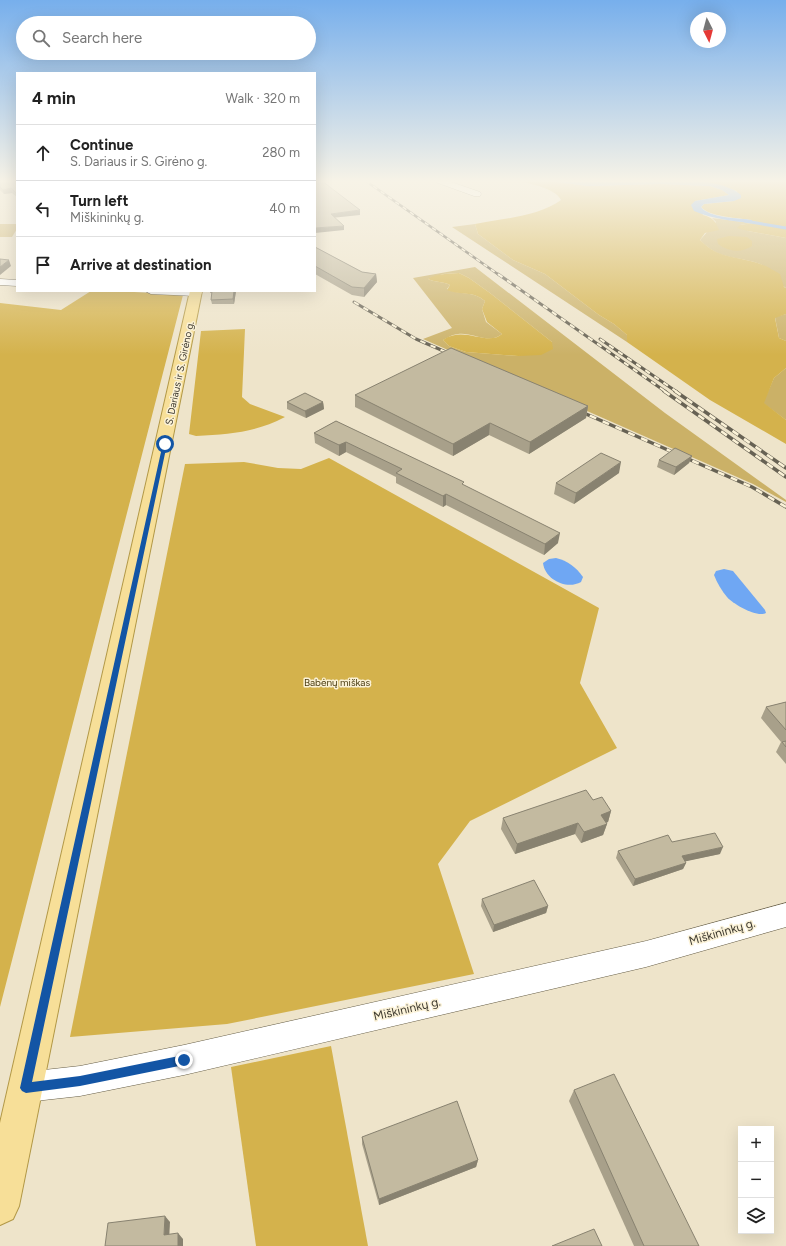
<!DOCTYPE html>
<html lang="en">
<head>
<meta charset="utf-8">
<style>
  :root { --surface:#fff; --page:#f2f2f2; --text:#222; --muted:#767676; --line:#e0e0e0 }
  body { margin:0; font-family:Figtree,sans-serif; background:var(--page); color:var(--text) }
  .controls { position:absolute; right:12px; bottom:12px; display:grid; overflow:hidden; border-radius:0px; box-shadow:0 4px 16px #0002 }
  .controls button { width:36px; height:36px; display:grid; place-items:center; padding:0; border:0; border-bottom:1px solid var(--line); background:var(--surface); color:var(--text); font:20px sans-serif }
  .compass { position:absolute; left:690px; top:12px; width:36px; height:36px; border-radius:50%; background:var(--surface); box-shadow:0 4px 16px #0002; rotate:174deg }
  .stop { position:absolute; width:12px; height:12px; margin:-9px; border:3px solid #1355a5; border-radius:50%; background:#fff }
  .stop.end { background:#1355a5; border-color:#fff; box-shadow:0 1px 4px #0008 }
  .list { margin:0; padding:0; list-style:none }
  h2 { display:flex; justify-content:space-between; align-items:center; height:52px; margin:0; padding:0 16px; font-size:17px }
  h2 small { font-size:13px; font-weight:400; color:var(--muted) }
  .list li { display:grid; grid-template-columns:26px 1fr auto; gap:12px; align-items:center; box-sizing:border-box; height:56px; padding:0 16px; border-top:1px solid var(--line) }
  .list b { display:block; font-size:15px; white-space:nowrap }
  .list p { margin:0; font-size:13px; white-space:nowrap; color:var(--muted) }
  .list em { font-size:13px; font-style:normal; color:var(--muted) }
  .icon { flex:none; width:22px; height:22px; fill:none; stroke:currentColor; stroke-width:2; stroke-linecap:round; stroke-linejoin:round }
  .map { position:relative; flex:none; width:786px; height:1246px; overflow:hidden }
  .search { position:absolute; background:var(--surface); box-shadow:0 4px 16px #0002; left:16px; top:16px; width:300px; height:44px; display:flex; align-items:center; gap:10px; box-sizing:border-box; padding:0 14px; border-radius:22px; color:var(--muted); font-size:15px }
  .panel { position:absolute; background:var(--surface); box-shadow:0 4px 16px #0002; left:16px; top:72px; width:300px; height:220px; border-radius:0px }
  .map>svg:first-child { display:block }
  .green { fill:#cbb167; fill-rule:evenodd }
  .forest { fill:#d4b24c }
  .water { fill:#6fa7f3 }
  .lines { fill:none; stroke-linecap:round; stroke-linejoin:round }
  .stream { stroke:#6fa7f3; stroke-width:3 }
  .street-casing { stroke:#665e47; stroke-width:1 }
  .primary-casing { stroke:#b29847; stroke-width:2 }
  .street { fill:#fff; fill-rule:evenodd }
  .primary { fill:#f7df98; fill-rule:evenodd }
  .rail-far2-casing { stroke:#676254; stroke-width:2.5 }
  .rail-far1-casing { stroke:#676254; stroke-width:3 }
  .rail-casing { stroke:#676254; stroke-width:3.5 }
  .rail-far2 { stroke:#fbf2d7; stroke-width:1.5; stroke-dasharray:4.5; stroke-linecap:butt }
  .rail-far1 { stroke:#fbf2d7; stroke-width:2; stroke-dasharray:5.5; stroke-linecap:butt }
  .rail { stroke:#fbf2d7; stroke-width:2.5; stroke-dasharray:7; stroke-linecap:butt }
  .wall { fill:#a8a08a }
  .shaded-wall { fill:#888270 }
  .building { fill:#c3baa0; stroke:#888270 }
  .route { fill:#1355a5 }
  .labels { text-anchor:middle; stroke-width:3; stroke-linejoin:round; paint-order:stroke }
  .street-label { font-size:10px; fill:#3e3a30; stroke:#fbf2d7 }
  .park-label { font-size:10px; fill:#493b10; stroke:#fbf2d7 }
  .near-street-label { font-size:12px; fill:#3e3a30; stroke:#fbf2d7 }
</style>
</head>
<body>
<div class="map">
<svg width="786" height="1246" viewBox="0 0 786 1246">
  <rect width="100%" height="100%" fill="#eee4ca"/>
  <!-- green -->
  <g class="green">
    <path d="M712,218L752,223L740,225L748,231L786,238V288C777,282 770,268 760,264C736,255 720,261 700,240L716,222Z"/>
    <polygon points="0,224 17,224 17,229 12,237 0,237"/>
    <polygon points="475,224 478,234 513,260 545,274 599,315 614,324 627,335 627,342 452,227"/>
    <path d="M475,267L665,413L786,500V502L753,484L423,339L452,328L413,278ZM459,273L469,278L490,293L552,342L518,356L466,352L449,346L443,340C447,338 453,334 458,334C473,332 489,345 502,334L486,322L482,309L485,301C472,290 461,296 447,289L450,285C443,281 436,283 428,279L443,274Z"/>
    <polygon points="786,314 786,341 779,338 775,317"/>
    <polygon points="786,368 786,420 763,403 774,378"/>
  </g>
  <!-- forest -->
  <g class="forest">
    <path d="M519,181H550L588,186L660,184L710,186L722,190L729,195L695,201L703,215C713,218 715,220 719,230L705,233L700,240C721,261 738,255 763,265C769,267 774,271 780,274L784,287L786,288V314L775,318L779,338L786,341V368L774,378L764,403L786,420V444L710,400L627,342V335L614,324L599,315L545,274L513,260L478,234L475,224C501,219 540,216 561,200C555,188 531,184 519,181Z"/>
    <path d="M698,181H786V238L748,231L737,228L740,225L752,223V220C739,218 709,217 701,207L704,204L734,201L737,191L715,184Z"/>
    <path d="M729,236L747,237L752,241V246C741,253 729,252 718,244L717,239Z"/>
    <path d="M459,273L469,278L490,293L552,342L553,349L541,355L518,356L466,352L449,346L443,340C464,325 487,347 502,334L487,322L482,309L485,301C472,290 461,296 447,290L450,285C443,281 436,283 428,279C436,273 449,274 459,273Z"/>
    <polygon points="91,291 118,291 183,295 0,1007 0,303 61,310"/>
    <path d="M245,329L242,397L250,404L285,417C254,433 230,434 196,436L189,434L201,331Z"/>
    <polygon points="329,458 599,608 580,683 617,748 470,821 438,864 474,974 227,1024 70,1037 185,464 244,462 278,468 301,469"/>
    <polygon points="331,1046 368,1246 256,1246 231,1067"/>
  </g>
  <!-- water -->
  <g class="water">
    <path d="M550,181C570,181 591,182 611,182C644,181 716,173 741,195V198L734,201L704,204L701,207C709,218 739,218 752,220V223C732,221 713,219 694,211L691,205L695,201L729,195L722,190L710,186L660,184L588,186Z"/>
    <path d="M556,558C568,561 576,567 583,577L581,582C567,590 545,580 543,563L549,559Z"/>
    <path d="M724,569L733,571L765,610L766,613C757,618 733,604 727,597C722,591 717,583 714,575L716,571Z"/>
  </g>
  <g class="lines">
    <!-- stream -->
    <polyline class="stream" points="745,221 786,228"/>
    <!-- street casing -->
    <g class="street-casing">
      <g id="street">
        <polygon points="437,181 448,181 480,192 481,194 480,196 474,196 438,183"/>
        <polygon points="0,279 17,280 17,286 0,285"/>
        <polygon points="145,291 200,291 202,293 196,296 151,294"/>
        <polygon points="786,903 786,927 646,967 184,1075 80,1096 26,1102 15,1098 11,1087 15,1076 26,1072 80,1066 184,1045 646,941"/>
      </g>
    </g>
    <!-- primary casing -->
    <g class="primary-casing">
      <polygon id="primary" points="190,291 202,291 19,1206 13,1219 0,1225 0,1123"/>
    </g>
    <!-- street -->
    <use href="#street" class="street"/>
    <!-- primary -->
    <use href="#primary" class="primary"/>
    <!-- rail-far2 casing -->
    <g class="rail-far2-casing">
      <polyline id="rail-far2" points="366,181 499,275"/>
    </g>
    <!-- rail-far1 casing -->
    <g class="rail-far1-casing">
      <g id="rail-far1">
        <polyline points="498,274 666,392"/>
        <polyline points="354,302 416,339 455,356"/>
        <polyline points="600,339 677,392"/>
      </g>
    </g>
    <!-- rail casing -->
    <g class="rail-casing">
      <g id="rail">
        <polyline points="664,391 786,477"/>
        <polyline points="675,391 786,468"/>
        <polyline points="577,410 752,487 786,507"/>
      </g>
    </g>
    <!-- rail-far2 -->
    <use href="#rail-far2" class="rail-far2"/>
    <!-- rail-far1 -->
    <use href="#rail-far1" class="rail-far1"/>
    <!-- rail -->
    <use href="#rail" class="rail"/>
  </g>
  <!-- wall -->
  <g class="wall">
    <polygon points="0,181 17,181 17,197 12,193 4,194 0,190"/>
    <polygon points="315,247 362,272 376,274 377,282 364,297 352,295 315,274"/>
    <polygon points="210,291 236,291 234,304 212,304 211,300 212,293 210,293"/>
    <polygon points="355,395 588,406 586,418 529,454 489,435 453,456 355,407"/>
    <polygon points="287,402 323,402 324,409 306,418 287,409"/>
    <polygon points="336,421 463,485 558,543 544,555 446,505 443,507 396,483 396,477 346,452 339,456 315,443 314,433"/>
    <polygon points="692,456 689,463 674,475 657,467 659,460"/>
    <polygon points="619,473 574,504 554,494 556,483"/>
    <polygon points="786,702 786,764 776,752 781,742 761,718 766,707"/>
    <polygon points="593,800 611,811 608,822 606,823 607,824 603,835 581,843 575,834 515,854 501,829 503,818"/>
    <polygon points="672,842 720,854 685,861 686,863 683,869 633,886 616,858 618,851"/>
    <polygon points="482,899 548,906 546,913 493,932 481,906"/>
    <polygon points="574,1090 699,1246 634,1246 569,1101"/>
    <polygon points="362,1137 478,1160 476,1167 379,1205 362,1144"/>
  </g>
  <!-- shaded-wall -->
  <g class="shaded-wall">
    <polygon points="11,188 12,193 4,194 3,190"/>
    <polygon points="360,210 360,215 331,218 331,214"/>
    <polygon points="344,226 344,230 315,233 315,228"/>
    <polygon points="9,260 11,266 0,275 0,267"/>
    <polygon points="376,274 377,282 364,297 364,288"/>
    <polygon points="234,291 236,291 234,304 233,299"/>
    <polygon points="323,402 324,409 306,418 305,411"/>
    <polygon points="588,406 586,418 529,454 530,442"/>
    <polygon points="490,423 489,435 453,456 453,444"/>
    <polygon points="346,442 346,452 339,456 339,445"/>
    <polygon points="692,456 689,463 674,475 676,467"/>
    <polygon points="621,462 619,473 574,504 576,493"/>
    <polygon points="446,494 446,505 443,507 443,496"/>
    <polygon points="560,533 558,543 544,555 545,544"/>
    <polygon points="611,811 608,822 597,826 601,815"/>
    <polygon points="578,823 575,834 515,854 517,844"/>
    <polygon points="607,824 603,835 581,843 584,832"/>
    <polygon points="723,847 720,854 678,863 682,856"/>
    <polygon points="686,863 683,869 633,886 635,879"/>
    <polygon points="548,906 546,913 493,932 494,925"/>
    <polygon points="478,1160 476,1167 379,1205 379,1199"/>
    <polygon points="165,1216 170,1222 169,1241 164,1235"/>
    <polygon points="178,1233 183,1239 183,1246 178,1246"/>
  </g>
  <!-- building -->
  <g class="building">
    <polygon points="0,181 17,181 17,194 11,188 3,190 0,187"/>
    <polygon points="315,181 322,181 360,210 331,214 344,226 315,228"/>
    <polygon points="315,247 362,272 376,274 364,288 352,287 315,266"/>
    <polygon points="0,259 9,260 0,267"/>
    <polygon points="212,291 234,291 233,299 211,300"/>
    <polygon points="451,348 588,406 530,442 490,423 453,444 355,395"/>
    <polygon points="305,393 323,402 305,411 287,402"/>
    <polygon points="336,421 464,482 462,484 560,533 545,544 446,494 443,496 396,473 402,469 346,442 339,445 314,433"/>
    <polygon points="675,448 692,456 676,467 659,460"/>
    <polygon points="601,453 621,462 576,493 556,483"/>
    <polygon points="786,702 786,730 766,707"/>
    <polygon points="786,741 786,747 782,742"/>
    <polygon points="586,790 593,800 602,797 611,811 601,815 607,824 584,832 578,823 517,844 503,818"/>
    <polygon points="715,833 723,847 682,856 686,863 635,879 618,851 668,835 672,842"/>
    <polygon points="534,880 548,906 494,925 482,899"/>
    <polygon points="614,1074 699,1246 644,1246 574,1090"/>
    <polygon points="457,1101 478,1160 379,1199 362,1137"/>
    <polygon points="165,1216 164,1235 178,1233 178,1246 105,1246 108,1223"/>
    <polygon points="594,1229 602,1246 552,1246"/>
  </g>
  <!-- sky -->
  <linearGradient id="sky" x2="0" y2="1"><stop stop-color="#77afec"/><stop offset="0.51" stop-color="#f7f3e7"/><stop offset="1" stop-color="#f7f3e7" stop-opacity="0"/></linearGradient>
  <rect width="786" height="355" fill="url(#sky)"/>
  <!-- route -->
  <polygon class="route" points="163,443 167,444 32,1082 80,1076 184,1055 187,1056 189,1060 187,1063 184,1065 80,1086 26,1093 22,1091 20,1088"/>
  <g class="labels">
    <!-- street labels -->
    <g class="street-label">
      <text transform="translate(179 373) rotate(-78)" y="4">S. Dariaus ir S. Girėno g.</text>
    </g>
    <!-- park labels -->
    <g class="park-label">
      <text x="337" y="686">Babėnų miškas</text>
    </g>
    <!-- near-street labels -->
    <g class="near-street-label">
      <text transform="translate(722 932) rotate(-16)" y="4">Miškininkų g.</text>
      <text transform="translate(407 1009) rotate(-13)" y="4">Miškininkų g.</text>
    </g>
  </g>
</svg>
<div class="controls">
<button>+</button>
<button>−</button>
<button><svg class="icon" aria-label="layers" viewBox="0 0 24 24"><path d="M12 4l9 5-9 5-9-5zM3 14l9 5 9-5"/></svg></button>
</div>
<svg class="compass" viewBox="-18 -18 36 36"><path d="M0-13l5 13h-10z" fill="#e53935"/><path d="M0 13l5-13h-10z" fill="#767676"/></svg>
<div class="stop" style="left:165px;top:444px"></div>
<div class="stop end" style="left:184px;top:1060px"></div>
<div class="search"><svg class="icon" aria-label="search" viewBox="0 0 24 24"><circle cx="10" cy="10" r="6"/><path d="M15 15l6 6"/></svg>Search here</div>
<section class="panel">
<h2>4 min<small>Walk · 320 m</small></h2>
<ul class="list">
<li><svg class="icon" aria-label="ahead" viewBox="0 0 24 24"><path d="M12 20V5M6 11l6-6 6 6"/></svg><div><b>Continue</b><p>S. Dariaus ir S. Girėno g.</p></div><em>280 m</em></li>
<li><svg class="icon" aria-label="left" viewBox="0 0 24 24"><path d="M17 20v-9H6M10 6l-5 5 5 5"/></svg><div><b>Turn left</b><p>Miškininkų g.</p></div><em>40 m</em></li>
<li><svg class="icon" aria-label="arrive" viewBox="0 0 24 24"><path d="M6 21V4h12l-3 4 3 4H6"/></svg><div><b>Arrive at destination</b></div></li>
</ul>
</section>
</div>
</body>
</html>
